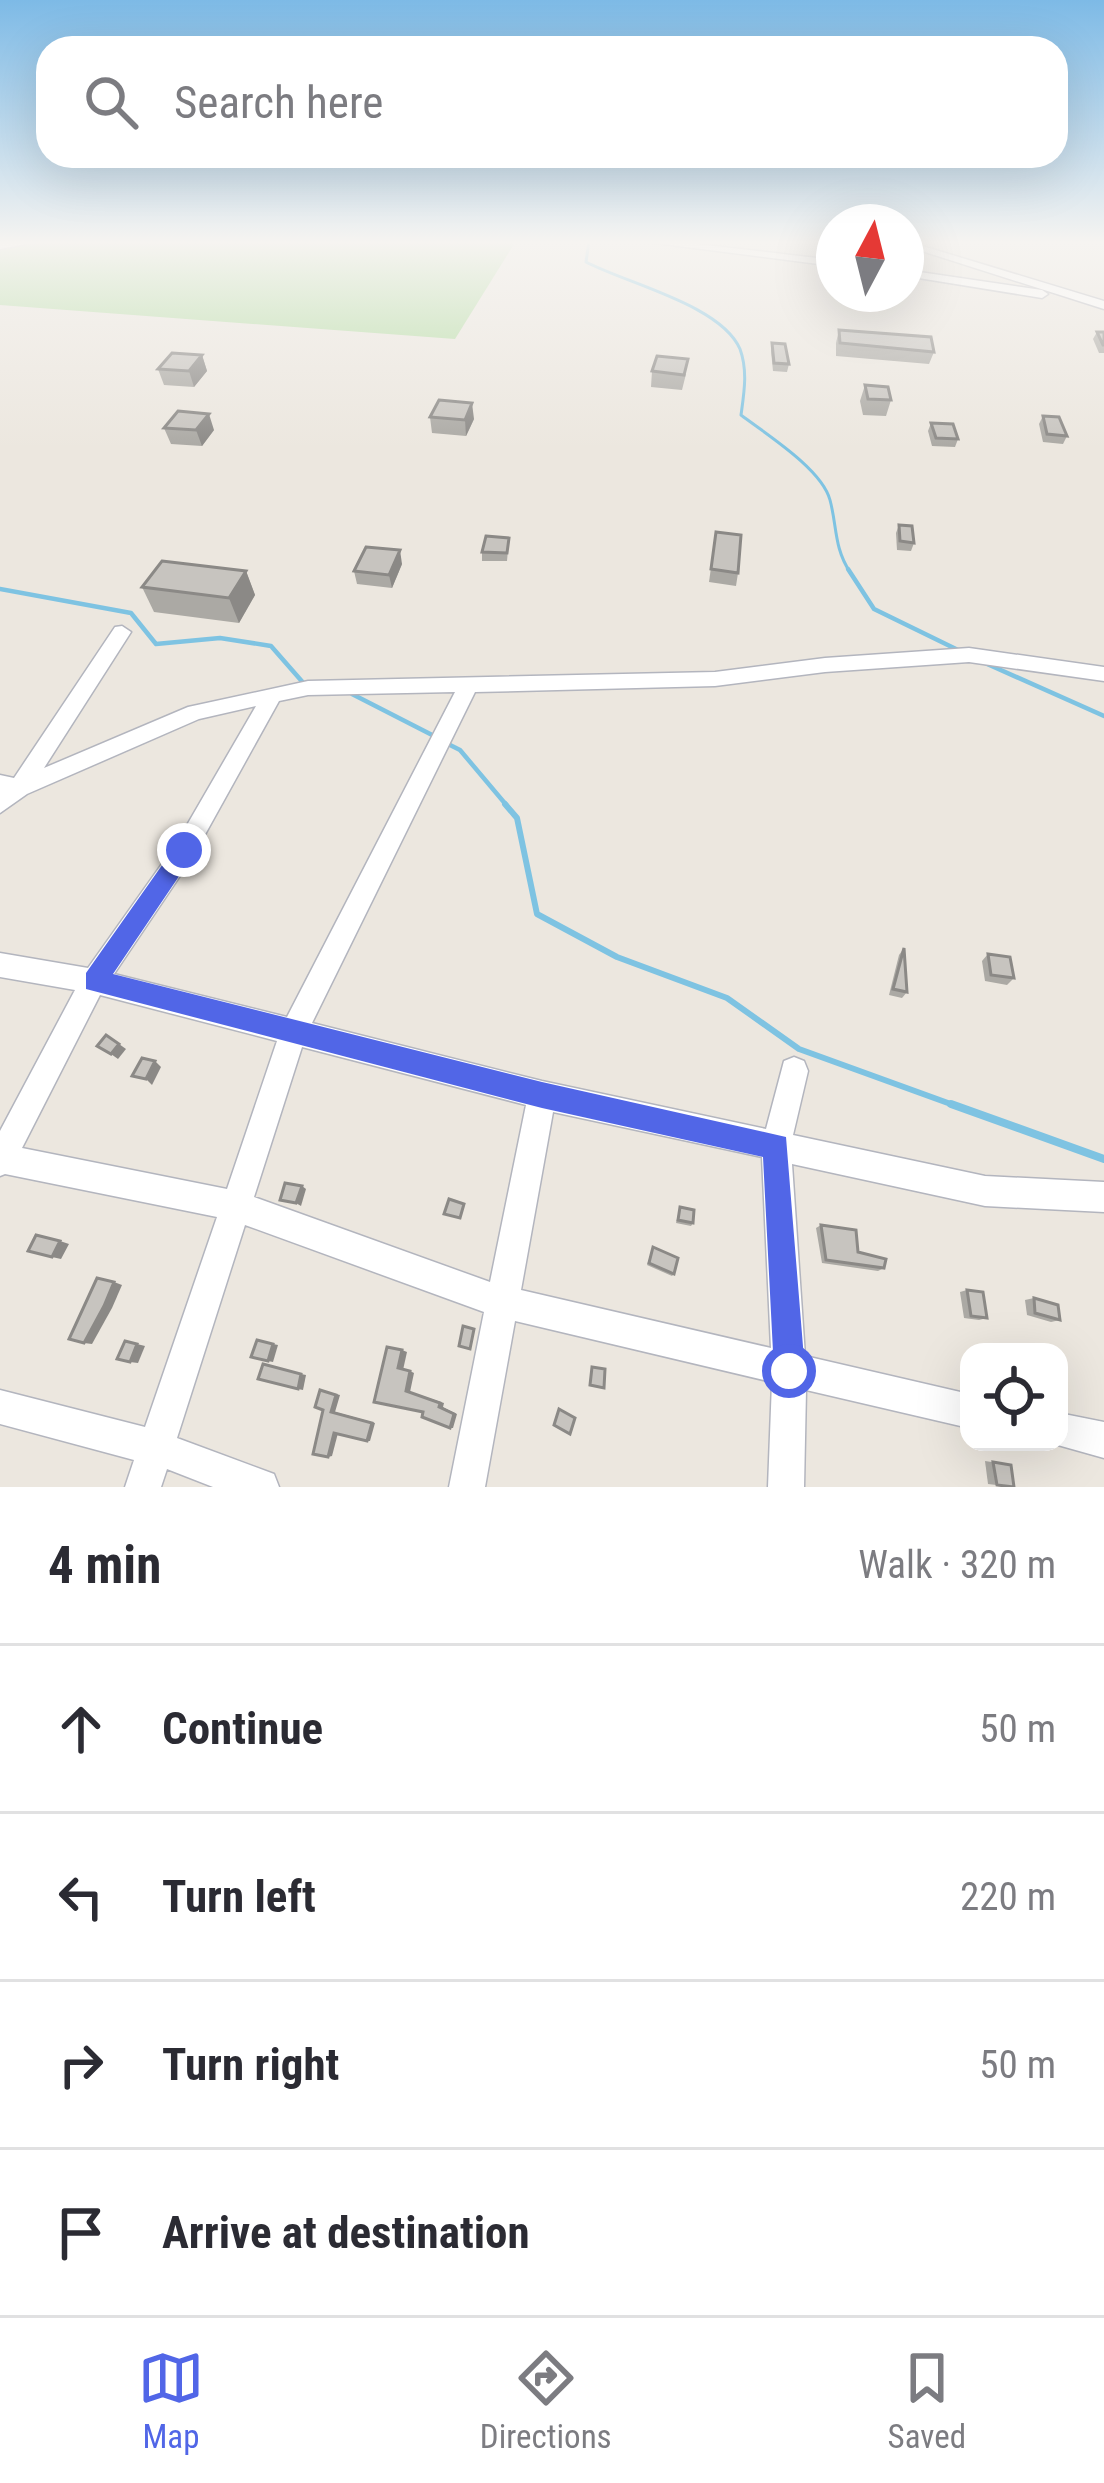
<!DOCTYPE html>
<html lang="en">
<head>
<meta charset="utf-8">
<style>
  :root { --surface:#fff; --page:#f2f2f3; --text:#2b2b33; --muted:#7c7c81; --line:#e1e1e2; --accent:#5166e7 }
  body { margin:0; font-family:"Roboto Condensed",sans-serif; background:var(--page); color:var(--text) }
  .controls { position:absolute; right:36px; bottom:36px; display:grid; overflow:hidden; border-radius:24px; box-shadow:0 12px 48px #0002 }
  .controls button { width:108px; height:108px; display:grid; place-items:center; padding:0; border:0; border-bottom:3px solid var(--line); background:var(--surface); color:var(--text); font:60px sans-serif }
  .compass { position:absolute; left:816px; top:204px; width:108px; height:108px; border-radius:50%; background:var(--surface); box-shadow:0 12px 48px #0002; rotate:7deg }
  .stop { position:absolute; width:36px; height:36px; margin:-27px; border:9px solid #5166e7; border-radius:50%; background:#fff }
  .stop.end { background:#5166e7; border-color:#fff; box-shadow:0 3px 12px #0008 }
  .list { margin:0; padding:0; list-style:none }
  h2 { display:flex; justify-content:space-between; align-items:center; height:156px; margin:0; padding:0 48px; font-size:51px }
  h2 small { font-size:39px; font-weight:400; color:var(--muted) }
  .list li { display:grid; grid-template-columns:78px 1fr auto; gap:36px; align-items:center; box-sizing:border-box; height:168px; padding:0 48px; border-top:3px solid var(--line) }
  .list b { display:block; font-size:45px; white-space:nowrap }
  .list em { font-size:39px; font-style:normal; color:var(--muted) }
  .icon { flex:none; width:66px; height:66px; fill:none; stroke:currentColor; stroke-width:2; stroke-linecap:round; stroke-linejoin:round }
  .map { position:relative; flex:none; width:1104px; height:1487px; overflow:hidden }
  .search { position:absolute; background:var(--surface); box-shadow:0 12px 48px #0002; left:36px; right:36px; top:36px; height:132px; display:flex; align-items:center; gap:30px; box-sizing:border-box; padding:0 42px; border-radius:36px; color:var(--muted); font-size:45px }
  .sheet { height:828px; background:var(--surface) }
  nav { display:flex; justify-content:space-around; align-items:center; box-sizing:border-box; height:168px; border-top:3px solid var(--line); background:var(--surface); font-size:33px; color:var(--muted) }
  nav a { display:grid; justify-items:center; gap:6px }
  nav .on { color:var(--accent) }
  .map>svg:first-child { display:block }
  .green { fill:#b3dca2 }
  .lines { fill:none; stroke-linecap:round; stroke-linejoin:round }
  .stream-far3 { stroke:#7ec3e2; stroke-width:3 }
  .stream-far2 { stroke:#7ec3e2; stroke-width:4.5 }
  .stream-far1 { stroke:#7ec3e2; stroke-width:6 }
  .stream { stroke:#7ec3e2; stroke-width:8 }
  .minor-casing { stroke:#b3b5be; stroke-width:3 }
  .minor { fill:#fff; fill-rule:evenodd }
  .wall { fill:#aba9a4 }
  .shaded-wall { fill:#8b8986 }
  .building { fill:#c7c4bf; stroke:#8b8986; stroke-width:3 }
  .route { fill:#5166e7 }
</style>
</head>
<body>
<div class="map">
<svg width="1104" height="1487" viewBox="0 0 1104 1487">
  <rect width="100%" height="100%" fill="#ece7df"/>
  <!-- green -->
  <polygon class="green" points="0,241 516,241 455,339 0,305"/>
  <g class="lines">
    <!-- stream-far3 -->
    <path class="stream-far3" d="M589,241L586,262C628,284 721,305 740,349C748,371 744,393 741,415C766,434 822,469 830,500C837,526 834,548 850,572"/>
    <!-- stream-far2 -->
    <g class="stream-far2">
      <polyline points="848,569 874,609 958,650"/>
      <polyline points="0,589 131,613 156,644 220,638 271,646 306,686"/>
      <polyline points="985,663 1104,716"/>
      <polyline points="352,694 438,738"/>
      <polyline points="448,744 460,750 508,807"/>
    </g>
    <!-- stream-far1 -->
    <polyline class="stream-far1" points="505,804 517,818 537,914 617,957 727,998 799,1049 959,1107"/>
    <!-- stream -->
    <polyline class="stream" points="951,1104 1104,1159"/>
    <!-- minor casing -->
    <g class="minor-casing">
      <g id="minor">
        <polygon points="41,241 0,249 0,243"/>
        <polygon points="639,241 671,241 834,260 834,266"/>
        <polygon points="906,241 1104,301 1104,309 906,246"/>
        <polygon points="906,270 1042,290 1048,294 1042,298 906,276"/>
        <path d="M122,626L131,632L44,768L188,707L308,681L715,672L825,658L969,648L1104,667V681L969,662L825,672L715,686L475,692L312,1023L542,1081L766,1129L784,1061L794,1057L804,1061L808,1071L793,1135L985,1176L1104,1182V1212L985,1206L792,1164L805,1356L969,1394V1428L806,1390L804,1487H768L772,1382L515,1321L485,1487H449L484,1312L245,1225L177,1438L274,1474L279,1487H213L167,1469L161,1487H125L134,1460L0,1424V1390L145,1427L217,1217L5,1174L0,1176V1131L75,990L0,977V953L88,968L176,844L256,706L199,719L27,794L0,813V775L14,778L115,627ZM455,692L287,1017L114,974L192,858L279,701L308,695ZM100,995L277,1041L227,1189L22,1148ZM302,1047L526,1105L490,1282L254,1197ZM553,1112L762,1157L771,1348L521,1290Z"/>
        <polygon points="1059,1413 1104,1422 1104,1458 1047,1442 1059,1442"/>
      </g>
    </g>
    <!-- minor -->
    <use href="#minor" class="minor"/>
  </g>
  <!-- wall -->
  <g class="wall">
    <polygon points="839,330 934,352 929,364 836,356 836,343"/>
    <polygon points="1097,332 1104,332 1104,353 1099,353 1093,339"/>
    <polygon points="772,343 789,364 787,372 773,371 771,351"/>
    <polygon points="202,355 207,371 194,387 164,385 158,369"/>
    <polygon points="652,371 686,374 682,390 651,387"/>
    <polygon points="865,385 891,400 886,416 863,415 860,401"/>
    <polygon points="1043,416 1067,436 1063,444 1043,442 1039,424"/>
    <polygon points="430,417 474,419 466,436 432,433"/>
    <polygon points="931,423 958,439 955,447 932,446 928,431"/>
    <polygon points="164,428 214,430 202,446 171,444"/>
    <polygon points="899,525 914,543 911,551 897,550 896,533"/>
    <polygon points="716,532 738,573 736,586 709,582"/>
    <polygon points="509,538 507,561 482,561 482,552"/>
    <polygon points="402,564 392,588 357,584 354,571"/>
    <polygon points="246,571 255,595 239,623 154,612 142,587"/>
    <polygon points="904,948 907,992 902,998 889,995 899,955"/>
    <polygon points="988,954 1014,978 1007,985 985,981 982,961"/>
    <polygon points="680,1207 693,1223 691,1226 676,1223"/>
    <polygon points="821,1225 858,1252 884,1268 878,1271 822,1263 816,1228"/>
    <polygon points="652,1250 674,1274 672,1276 647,1265"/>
    <polygon points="967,1290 987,1318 979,1320 964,1318 960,1292"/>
    <polygon points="1034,1298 1060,1320 1051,1322 1027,1315 1025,1300"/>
    <polygon points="985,1461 1011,1465 1005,1486 988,1484"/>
  </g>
  <!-- shaded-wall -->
  <g class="shaded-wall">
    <polygon points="202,355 207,371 194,387 189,371"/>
    <polygon points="472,403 474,419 466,436 465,420"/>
    <polygon points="209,414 214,430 202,446 196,430"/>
    <polygon points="400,550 402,564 392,588 389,575"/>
    <polygon points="246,571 255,595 239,623 229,598"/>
    <polygon points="119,1044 126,1049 118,1059 111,1054"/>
    <polygon points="155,1061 161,1067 152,1085 146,1079"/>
    <polygon points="302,1186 306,1189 301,1206 296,1203"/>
    <polygon points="60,1241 69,1244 61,1259 52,1257"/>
    <polygon points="114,1282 122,1285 112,1308 92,1344 84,1343"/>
    <polygon points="137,1344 145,1346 138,1363 130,1362"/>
    <polygon points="273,1344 278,1345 273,1362 268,1361"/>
    <polygon points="402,1350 407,1352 403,1370 398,1368"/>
    <polygon points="410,1371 414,1373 410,1392 444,1403 443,1407 457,1414 453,1428 450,1428 439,1407 406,1391"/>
    <polygon points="301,1374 306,1375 303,1390 298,1389"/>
    <polygon points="320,1390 340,1395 335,1412 375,1423 370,1441 367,1441 331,1412"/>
    <polygon points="334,1433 338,1433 332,1456 328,1457"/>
  </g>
  <!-- building -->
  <g class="building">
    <polygon points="839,330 931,337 934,352 840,343"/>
    <polygon points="1097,332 1104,332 1104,345 1103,345"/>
    <polygon points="772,343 785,344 789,364 774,363"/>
    <polygon points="172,353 202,355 189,371 158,369"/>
    <polygon points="657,356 688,359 684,375 652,371"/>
    <polygon points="865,385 888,387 891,400 868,399"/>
    <polygon points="439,400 472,403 465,420 430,417"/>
    <polygon points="178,411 209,414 196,430 164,428"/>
    <polygon points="1043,416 1059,417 1067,436 1047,434"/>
    <polygon points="931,423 953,424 958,439 936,438"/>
    <polygon points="899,525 912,526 914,543 900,541"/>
    <polygon points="716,532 741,535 738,573 711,569"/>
    <polygon points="486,536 509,538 507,553 482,552"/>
    <polygon points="366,547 400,550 389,575 354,571"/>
    <polygon points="162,561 246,571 229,598 142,587"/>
    <polygon points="904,948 907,992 893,989"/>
    <polygon points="988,954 1010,957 1014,978 991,975"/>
    <polygon points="106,1035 119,1044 111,1054 97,1046"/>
    <polygon points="142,1058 155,1061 146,1079 132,1076"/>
    <polygon points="285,1183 302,1186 296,1203 280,1200"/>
    <polygon points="449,1199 464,1204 460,1218 444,1214"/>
    <polygon points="680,1207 694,1210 693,1223 678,1220"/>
    <polygon points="821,1225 856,1230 858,1252 886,1259 884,1268 826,1260"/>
    <polygon points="36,1235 60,1241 52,1257 28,1251"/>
    <polygon points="653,1247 678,1258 674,1274 649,1263"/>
    <polygon points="97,1278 114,1282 104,1306 84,1343 69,1339"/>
    <polygon points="967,1290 983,1292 987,1318 971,1316"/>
    <polygon points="1034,1298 1058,1305 1060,1320 1035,1313"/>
    <polygon points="463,1326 474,1329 470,1349 459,1346"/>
    <polygon points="257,1340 273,1344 268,1361 251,1357"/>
    <polygon points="125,1341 137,1344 130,1362 117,1359"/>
    <polygon points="387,1347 402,1350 398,1368 410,1371 406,1391 440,1403 439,1407 454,1414 450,1428 422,1417 423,1412 374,1402"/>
    <polygon points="263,1364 301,1374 298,1389 258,1379"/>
    <polygon points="592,1367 605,1369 604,1388 590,1385"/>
    <polygon points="320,1390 336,1395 331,1412 372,1423 367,1441 334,1433 328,1457 313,1454 323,1410 315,1407"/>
    <polygon points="559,1409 575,1418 570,1434 554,1425"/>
    <polygon points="993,1462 1011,1465 1014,1487 997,1485"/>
  </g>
  <!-- sky -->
  <linearGradient id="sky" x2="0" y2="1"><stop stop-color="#7dbae6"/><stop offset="0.54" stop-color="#f6f4f1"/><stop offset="1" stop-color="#f6f4f1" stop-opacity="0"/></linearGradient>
  <rect width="1104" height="449" fill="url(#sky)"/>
  <!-- route -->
  <polygon class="route" points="184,841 195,850 192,857 113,974 542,1082 786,1137 805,1371 800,1382 789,1387 778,1382 774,1371 763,1157 542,1108 86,989 86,973 177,844"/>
</svg>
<div class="controls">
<button><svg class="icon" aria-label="locate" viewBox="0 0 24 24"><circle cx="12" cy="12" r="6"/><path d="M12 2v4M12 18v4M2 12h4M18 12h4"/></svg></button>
</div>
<svg class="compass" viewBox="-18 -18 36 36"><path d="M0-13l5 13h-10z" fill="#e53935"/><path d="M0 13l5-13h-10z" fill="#7c7c81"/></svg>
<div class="stop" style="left:789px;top:1371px"></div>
<div class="stop end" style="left:184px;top:850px"></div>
<div class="search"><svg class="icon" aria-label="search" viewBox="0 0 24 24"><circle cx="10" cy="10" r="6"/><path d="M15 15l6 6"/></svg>Search here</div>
</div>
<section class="sheet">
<h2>4 min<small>Walk · 320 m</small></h2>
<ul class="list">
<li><svg class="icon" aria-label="ahead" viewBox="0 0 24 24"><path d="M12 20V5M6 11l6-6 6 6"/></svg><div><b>Continue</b></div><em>50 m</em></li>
<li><svg class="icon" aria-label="left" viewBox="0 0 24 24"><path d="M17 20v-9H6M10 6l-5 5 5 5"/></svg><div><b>Turn left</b></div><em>220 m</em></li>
<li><svg class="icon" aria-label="right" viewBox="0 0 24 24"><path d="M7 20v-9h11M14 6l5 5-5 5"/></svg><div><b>Turn right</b></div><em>50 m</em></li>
<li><svg class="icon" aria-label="arrive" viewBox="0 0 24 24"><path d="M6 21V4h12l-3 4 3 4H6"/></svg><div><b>Arrive at destination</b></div></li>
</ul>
</section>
<nav>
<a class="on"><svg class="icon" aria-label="map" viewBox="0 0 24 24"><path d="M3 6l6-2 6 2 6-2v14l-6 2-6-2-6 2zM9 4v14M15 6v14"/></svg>Map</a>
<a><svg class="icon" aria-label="directions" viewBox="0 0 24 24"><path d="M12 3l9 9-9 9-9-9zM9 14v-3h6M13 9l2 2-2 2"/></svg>Directions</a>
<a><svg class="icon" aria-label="saved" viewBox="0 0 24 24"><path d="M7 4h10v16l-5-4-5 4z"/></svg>Saved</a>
</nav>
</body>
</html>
